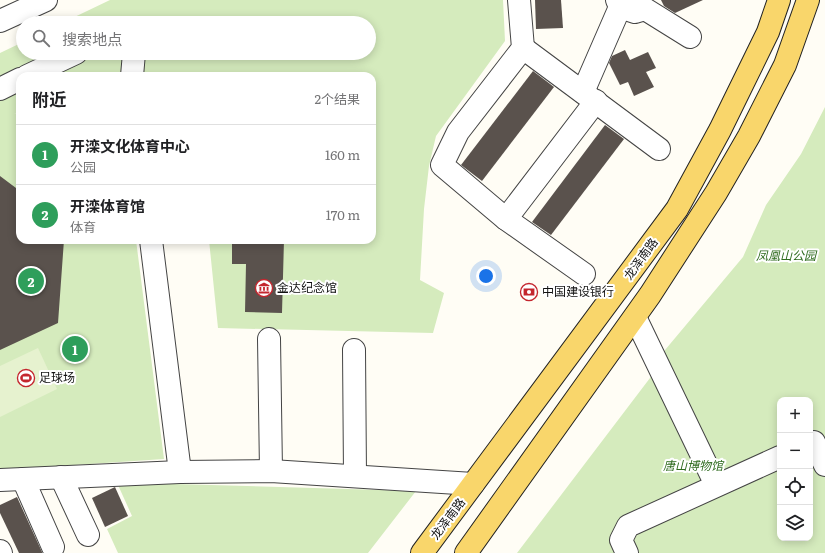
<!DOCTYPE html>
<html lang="zh">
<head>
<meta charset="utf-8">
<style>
  :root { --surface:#fff; --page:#f2f2f2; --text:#202124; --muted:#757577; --line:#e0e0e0; --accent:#2563eb }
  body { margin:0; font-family:Literata,"Noto Sans SC",serif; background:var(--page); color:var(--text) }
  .controls { position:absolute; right:12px; bottom:12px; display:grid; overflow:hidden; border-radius:8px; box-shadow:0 2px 10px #0003 }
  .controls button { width:36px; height:36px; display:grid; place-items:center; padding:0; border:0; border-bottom:1px solid var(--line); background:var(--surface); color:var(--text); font:20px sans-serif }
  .you { position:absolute; left:486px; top:276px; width:14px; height:14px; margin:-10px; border:3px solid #fff; border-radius:50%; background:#1a73e8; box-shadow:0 0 0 6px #1a73e833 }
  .badge { display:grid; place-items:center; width:26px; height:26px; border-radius:50%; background:var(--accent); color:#fff; font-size:13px; font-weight:700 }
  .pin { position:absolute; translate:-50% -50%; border:2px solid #fff; box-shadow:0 1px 4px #0006 }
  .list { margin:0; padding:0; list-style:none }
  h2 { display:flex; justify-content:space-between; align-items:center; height:52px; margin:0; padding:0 16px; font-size:17px }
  h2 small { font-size:13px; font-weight:400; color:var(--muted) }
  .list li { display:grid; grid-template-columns:26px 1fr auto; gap:12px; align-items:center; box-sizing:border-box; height:60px; padding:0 16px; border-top:1px solid var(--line) }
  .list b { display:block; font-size:15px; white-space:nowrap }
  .list p { margin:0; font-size:13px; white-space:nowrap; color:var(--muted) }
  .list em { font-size:13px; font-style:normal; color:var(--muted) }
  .icon { flex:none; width:22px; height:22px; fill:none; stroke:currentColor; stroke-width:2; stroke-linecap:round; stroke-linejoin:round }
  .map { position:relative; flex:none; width:825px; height:553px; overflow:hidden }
  .search { position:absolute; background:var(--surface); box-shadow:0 2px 10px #0003; left:16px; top:16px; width:360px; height:44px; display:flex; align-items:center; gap:10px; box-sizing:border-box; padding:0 14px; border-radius:22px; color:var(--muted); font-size:15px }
  .panel { position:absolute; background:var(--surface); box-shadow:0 2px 10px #0003; left:16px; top:72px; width:360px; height:172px; border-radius:12px }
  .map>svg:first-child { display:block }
  .green { fill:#d5ebbd; fill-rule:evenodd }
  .pitch { fill:#e6f2cf }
  .building { fill:#5a524d }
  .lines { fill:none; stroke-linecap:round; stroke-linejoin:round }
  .minor-casing { stroke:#444; stroke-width:24 }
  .major-casing { stroke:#222; stroke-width:24 }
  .minor { stroke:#fff; stroke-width:22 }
  .major { stroke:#f9d66b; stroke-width:22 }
  .labels { text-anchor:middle; stroke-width:4; stroke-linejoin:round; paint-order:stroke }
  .park-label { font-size:12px; font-style:italic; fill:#2f6b1f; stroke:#fff }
  .street-label { font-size:12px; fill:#111; stroke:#fff }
  .poi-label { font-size:12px; fill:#111; stroke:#fff; text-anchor:start }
</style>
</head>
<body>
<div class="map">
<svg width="825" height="553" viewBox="0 0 825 553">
  <rect width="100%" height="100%" fill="#fffdf5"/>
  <!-- green -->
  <g class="green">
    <polygon points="110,0 503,0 505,41 436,136 429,166 424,209 420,280 444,293 433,333 218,328 209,240 372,240 372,76 97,76 105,72 95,76 20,76 20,111 14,114 20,112 20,240 136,240 164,459 0,470 0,53 23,42 23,53 369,53 369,23 62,23"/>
    <path d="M825,107V553H517L650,378L665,350L743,257L766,205L801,154ZM780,400H810V538H780Z"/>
    <polygon points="165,474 174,484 416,491 368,553 118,553 107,529 132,516 118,485"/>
  </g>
  <!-- pitch -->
  <polygon class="pitch" points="38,348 57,389 0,417 0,366"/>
  <!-- building -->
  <g class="building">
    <polygon points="535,0 561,0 563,28 536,29"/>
    <polygon points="661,0 703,0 675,13 664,6"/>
    <polygon points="625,50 630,60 648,52 656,68 646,72 654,87 634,96 628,82 620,85 609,63 612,56"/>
    <polygon points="533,71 554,87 482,181 461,165"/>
    <polygon points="605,125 624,139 551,235 532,222"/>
    <polygon points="0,176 20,191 20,240 64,240 58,323 0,350"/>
    <polygon points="232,240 284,240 282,313 245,312 246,264 232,264"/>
    <polygon points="115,487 128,516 105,527 92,498"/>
    <polygon points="17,497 42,552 42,553 19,553 0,513 0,505"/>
  </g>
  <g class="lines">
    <!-- minor casing -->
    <g class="minor-casing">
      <g id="minor">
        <polyline points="519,0 523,48 458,132 442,165 506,219 584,274"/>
        <polyline points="620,7 635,12 645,9 690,37"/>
        <polyline points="0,21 46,0"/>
        <polyline points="523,48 659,149"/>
        <polyline points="27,76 76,53"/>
        <polyline points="132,76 134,53"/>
        <polyline points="0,89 20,79"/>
        <polyline points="583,92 620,7 617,0"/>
        <polyline points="506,219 596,101"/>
        <polyline points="151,240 180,472 271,471 473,484"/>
        <polyline points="635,317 716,485"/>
        <polyline points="269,339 271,471"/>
        <polyline points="354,350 355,476"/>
        <polyline points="814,442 825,465"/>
        <polyline points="61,477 88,535"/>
        <polyline points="23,479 53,547"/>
        <polyline points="0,480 180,472"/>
        <polyline points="0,551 1,553"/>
        <polyline points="627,553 621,540 628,526 780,457"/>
      </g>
    </g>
    <!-- major casing -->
    <g class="major-casing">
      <g id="major">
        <polyline points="422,553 677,209 720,130 768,32 779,0"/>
        <polyline points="466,553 650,295 716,193 749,136 785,65 808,0"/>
      </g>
    </g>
    <!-- minor -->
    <use href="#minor" class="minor"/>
    <!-- major -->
    <use href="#major" class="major"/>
  </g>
  <!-- icons -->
  <defs>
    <g id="museum-ring" transform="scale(0.9)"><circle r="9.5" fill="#fff" stroke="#c4262e" stroke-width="1.5"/><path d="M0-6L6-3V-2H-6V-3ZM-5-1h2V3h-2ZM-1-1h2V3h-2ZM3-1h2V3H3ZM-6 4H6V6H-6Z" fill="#c4262e"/></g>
    <g id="bank-ring" transform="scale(0.9)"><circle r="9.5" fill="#fff" stroke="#c4262e" stroke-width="1.5"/><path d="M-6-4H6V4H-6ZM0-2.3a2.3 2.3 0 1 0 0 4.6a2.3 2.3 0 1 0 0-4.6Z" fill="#c4262e"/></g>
    <g id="stadium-ring" transform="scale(0.9)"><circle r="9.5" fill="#fff" stroke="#c4262e" stroke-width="1.5"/><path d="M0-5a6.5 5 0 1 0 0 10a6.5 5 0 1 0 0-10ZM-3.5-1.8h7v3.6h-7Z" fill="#c4262e"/></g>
  </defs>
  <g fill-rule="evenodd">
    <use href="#museum-ring" x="264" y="288"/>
    <use href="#bank-ring" x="529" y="292"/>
    <use href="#stadium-ring" x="26" y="378"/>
  </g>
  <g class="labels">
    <!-- park labels -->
    <g class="park-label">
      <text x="786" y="260">凤凰山公园</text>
      <text x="693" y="470">唐山博物馆</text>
    </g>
    <!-- street labels -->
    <g class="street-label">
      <text transform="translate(641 259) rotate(-54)" y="4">龙泽南路</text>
      <text transform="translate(448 519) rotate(-53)" y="4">龙泽南路</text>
    </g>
    <!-- poi labels -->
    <g class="poi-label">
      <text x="277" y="292">金达纪念馆</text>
      <text x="542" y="296">中国建设银行</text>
      <text x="39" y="382">足球场</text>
    </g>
  </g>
</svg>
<div class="controls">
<button>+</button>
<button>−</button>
<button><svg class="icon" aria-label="locate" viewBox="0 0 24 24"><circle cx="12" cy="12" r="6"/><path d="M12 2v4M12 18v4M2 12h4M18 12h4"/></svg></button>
<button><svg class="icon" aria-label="layers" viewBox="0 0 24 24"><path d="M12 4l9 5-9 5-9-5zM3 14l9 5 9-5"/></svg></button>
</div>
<div class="you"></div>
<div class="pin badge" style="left:75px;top:349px;background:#2e9e5b">1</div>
<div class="pin badge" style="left:31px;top:281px;background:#2e9e5b">2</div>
<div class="search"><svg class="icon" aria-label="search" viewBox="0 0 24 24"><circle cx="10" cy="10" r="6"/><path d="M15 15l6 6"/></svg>搜索地点</div>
<section class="panel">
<h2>附近<small>2个结果</small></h2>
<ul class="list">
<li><span class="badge" style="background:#2e9e5b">1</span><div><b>开滦文化体育中心</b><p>公园</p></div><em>160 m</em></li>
<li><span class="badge" style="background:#2e9e5b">2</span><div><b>开滦体育馆</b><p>体育</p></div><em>170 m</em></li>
</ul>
</section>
</div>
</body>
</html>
